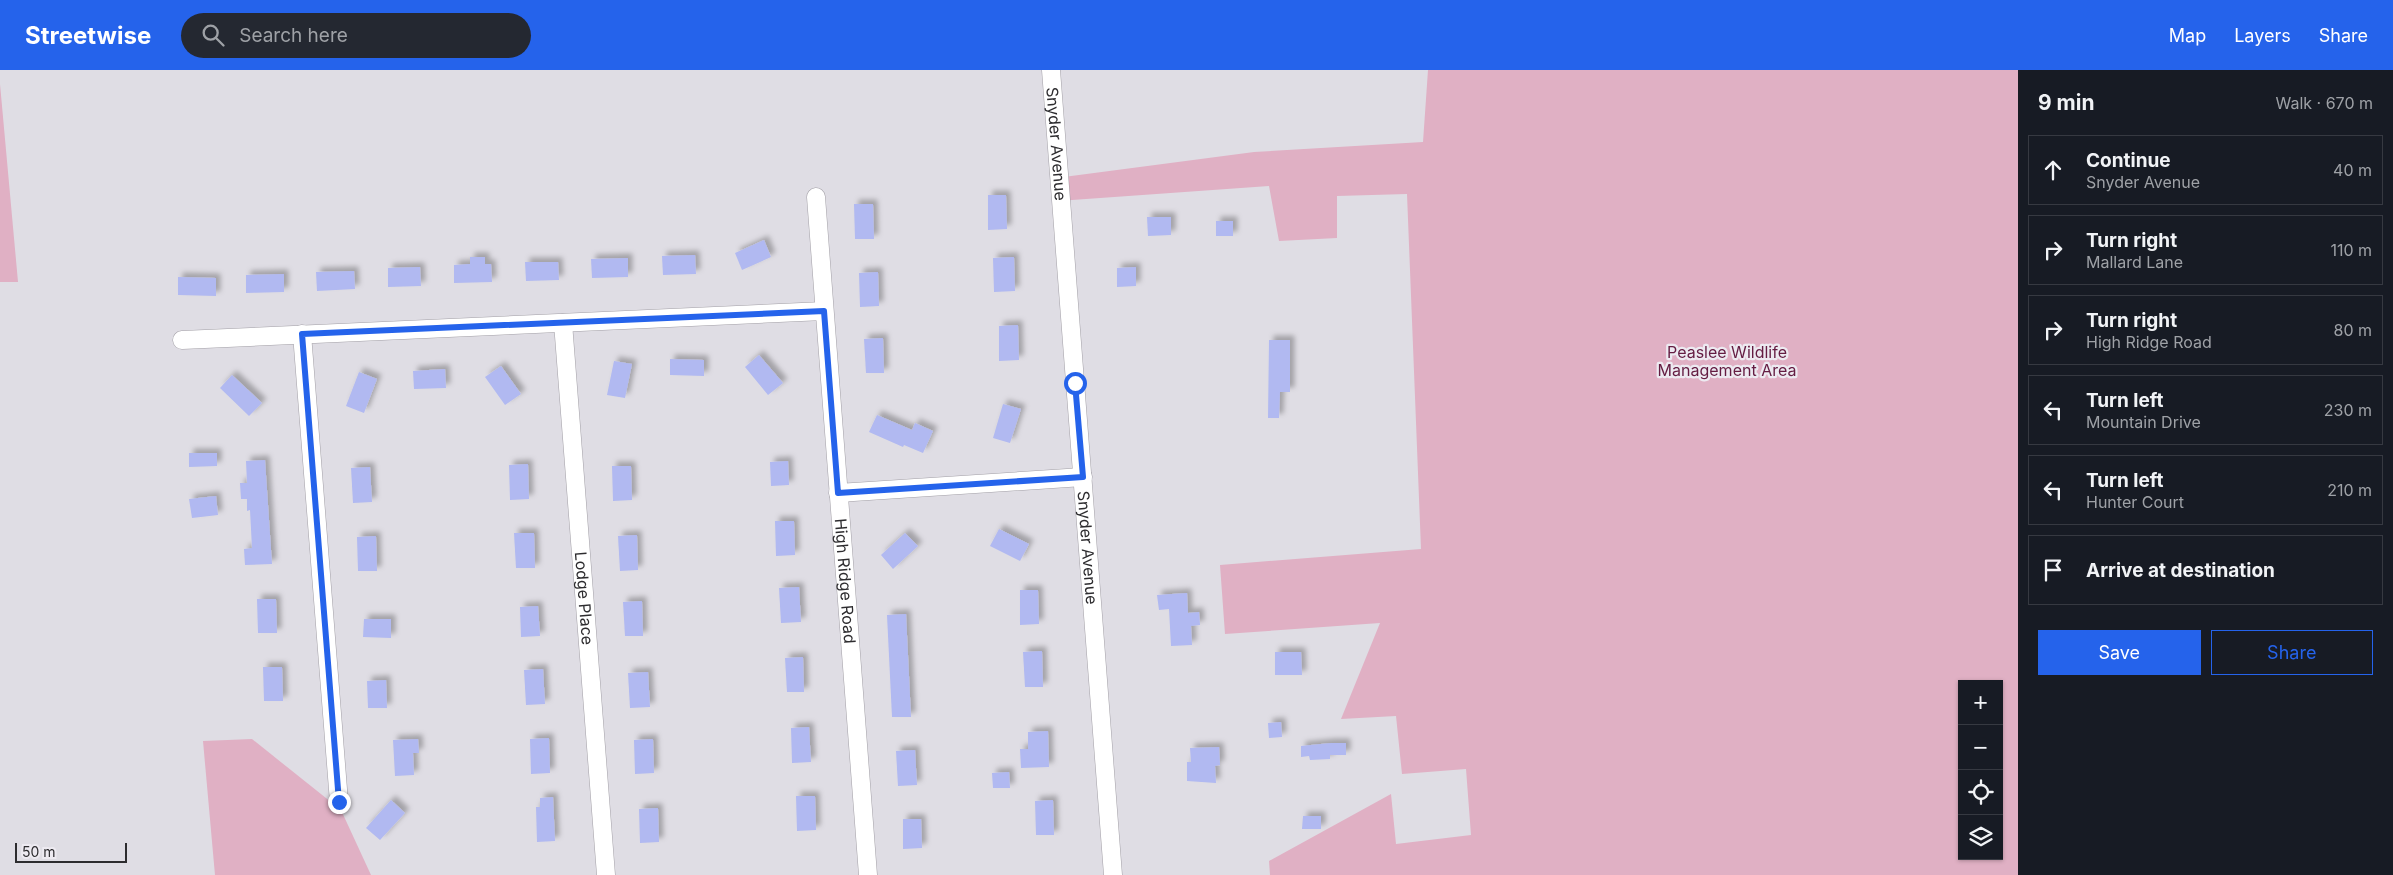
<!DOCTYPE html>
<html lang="en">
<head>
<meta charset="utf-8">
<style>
  :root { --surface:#171b24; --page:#242831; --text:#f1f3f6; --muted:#9ea1a6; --line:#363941; --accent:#2563eb }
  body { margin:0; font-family:Inter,sans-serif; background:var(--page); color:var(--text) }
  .controls { position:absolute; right:15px; bottom:15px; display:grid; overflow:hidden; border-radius:0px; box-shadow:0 1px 4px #0004 }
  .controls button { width:45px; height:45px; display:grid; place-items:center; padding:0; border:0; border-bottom:1px solid var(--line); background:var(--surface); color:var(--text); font:25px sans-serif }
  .scale { position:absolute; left:15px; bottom:12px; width:112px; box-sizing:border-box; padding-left:5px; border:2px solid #2d2c2f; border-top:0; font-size:14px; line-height:18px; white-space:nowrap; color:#2d2c2f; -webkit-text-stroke:4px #edeaf1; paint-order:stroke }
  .stop { position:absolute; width:15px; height:15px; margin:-11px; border:4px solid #2563eb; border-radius:50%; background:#fff }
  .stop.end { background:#2563eb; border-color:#fff; box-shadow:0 1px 5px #0008 }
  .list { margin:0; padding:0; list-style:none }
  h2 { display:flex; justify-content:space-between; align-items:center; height:65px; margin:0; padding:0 20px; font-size:21px }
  h2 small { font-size:16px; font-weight:400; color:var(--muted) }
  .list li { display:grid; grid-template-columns:32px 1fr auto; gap:15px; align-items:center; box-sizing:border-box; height:70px; margin:0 10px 10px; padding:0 10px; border:1px solid var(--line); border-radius:0px }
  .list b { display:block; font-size:19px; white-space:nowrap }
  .list p { margin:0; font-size:16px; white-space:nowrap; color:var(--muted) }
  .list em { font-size:16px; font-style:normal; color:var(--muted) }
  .actions { display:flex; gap:10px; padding:15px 20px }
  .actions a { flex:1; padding:11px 0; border:1px solid var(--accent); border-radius:0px; text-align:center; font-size:18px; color:var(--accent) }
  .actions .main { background:var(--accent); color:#fff }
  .icon { flex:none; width:28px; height:28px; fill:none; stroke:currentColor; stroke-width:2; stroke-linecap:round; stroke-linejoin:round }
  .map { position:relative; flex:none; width:2018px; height:805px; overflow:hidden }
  header { display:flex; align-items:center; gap:30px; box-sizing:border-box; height:70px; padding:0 25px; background:var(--accent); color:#fff }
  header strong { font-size:24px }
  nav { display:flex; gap:28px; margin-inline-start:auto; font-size:18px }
  .search { width:350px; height:45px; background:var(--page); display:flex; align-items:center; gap:12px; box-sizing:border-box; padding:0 18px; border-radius:28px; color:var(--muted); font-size:19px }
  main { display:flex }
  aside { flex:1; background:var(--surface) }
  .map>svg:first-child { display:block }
  .green { fill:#e0b0c4; fill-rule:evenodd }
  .building { fill:#b1b9f1; filter:url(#shadow) }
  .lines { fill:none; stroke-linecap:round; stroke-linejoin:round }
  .street-casing { stroke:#a29fa6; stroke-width:19 }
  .street { stroke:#fff; stroke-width:18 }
  .route { stroke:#2563eb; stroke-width:6 }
  .labels { text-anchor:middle; stroke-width:4.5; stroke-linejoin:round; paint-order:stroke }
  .street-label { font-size:16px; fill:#2d2c2f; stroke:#edeaf1 }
  .park-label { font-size:16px; fill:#641c42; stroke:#edeaf1 }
</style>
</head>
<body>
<header>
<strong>Streetwise</strong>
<div class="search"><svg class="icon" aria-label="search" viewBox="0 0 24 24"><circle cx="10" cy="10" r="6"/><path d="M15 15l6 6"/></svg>Search here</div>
<nav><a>Map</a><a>Layers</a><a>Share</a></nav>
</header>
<main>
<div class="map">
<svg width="2018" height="805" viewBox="0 0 2018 805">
  <defs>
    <filter id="shadow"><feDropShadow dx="4.5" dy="-4.5" stdDeviation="2.5" flood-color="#0004"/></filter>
  </defs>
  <rect width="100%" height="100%" fill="#dfdde4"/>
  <!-- green -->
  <g class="green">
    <path d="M1428,0H2018V805H1270L1269,791L1391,724L1396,774L1471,765L1466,699L1402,704L1396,646L1341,649L1380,553L1225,564L1220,495L1421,479L1407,124L1337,126V168L1279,171L1269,116L1058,131L1056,108L1254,82L1423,72ZM1962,614H1999V786H1962Z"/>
    <polygon points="0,14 18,212 0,212"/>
    <polygon points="252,669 341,740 371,805 215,805 203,671"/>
  </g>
  <!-- building -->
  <g class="building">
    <polygon points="988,125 1006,125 1007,159 988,160"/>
    <polygon points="854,134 873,134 874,169 855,169"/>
    <polygon points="1147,147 1171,147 1171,165 1148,166"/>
    <rect x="1216" y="151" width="17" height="15"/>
    <polygon points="764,170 771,187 742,200 735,183"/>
    <polygon points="695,185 696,204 663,205 662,186"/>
    <polygon points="470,187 485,187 485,194 491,194 492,212 454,213 454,195 470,194"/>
    <polygon points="1014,187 1015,221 994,222 993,188"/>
    <polygon points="628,188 628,207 592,208 591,189"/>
    <polygon points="525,192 558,192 559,210 526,211"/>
    <polygon points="420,197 421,216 388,217 388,198"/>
    <polygon points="1136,197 1136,216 1117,217 1117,198"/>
    <polygon points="354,201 355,219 317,221 316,202"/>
    <polygon points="878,202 879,236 860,237 859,203"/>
    <polygon points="284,204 284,222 246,223 246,205"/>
    <polygon points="178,207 216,208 216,226 178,225"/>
    <polygon points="1018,255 1019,290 999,291 999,256"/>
    <polygon points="883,268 884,303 866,303 864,269"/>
    <polygon points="1269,270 1290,270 1290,322 1280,322 1279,348 1268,348"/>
    <polygon points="759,285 783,313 768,325 745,297"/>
    <polygon points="670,289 704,290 704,306 670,305"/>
    <polygon points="614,291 632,294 625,328 607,325"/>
    <polygon points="501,296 521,324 505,335 485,307"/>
    <polygon points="445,299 446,318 414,319 413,301"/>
    <polygon points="359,302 377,309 364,343 346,336"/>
    <polygon points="232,305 262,333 249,346 220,318"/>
    <polygon points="1003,334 1021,339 1010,373 993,368"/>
    <polygon points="877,345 912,360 915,353 933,361 923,383 904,375 903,377 869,362"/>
    <polygon points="189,383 217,383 217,396 189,397"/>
    <polygon points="265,390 272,494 245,495 244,479 252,478 250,440 247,441 247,429 241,429 240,413 247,413 246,391"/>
    <polygon points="788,391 789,415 771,416 770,392"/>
    <polygon points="528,394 529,429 510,430 509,395"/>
    <polygon points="612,396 631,396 632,430 613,431"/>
    <polygon points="370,397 372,432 353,433 351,398"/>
    <polygon points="216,426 218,445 192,448 189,429"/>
    <polygon points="775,451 794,451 795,485 776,486"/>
    <polygon points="999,459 1029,474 1020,491 990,476"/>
    <polygon points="514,463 534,463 535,498 516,498"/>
    <polygon points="905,463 918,476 893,499 881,485"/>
    <polygon points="637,465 638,500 620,501 618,466"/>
    <polygon points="376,466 377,501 358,501 357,467"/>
    <polygon points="799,517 801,552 781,553 779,518"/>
    <polygon points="1020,520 1038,520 1039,554 1020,555"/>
    <polygon points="1187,523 1188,543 1199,542 1200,555 1191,556 1192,575 1171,576 1169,539 1159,540 1157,525"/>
    <polygon points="257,529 276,529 277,563 258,563"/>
    <polygon points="642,531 643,566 625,566 623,532"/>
    <polygon points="538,536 540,566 521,567 520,537"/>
    <polygon points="906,544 911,647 892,647 887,545"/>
    <polygon points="364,549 391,549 391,568 363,567"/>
    <polygon points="1042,581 1043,617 1025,617 1023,582"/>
    <polygon points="1275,582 1301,582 1302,605 1275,605"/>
    <polygon points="803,587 804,622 787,622 785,588"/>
    <polygon points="263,597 282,597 283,631 264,631"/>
    <polygon points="543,599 545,634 526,635 524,600"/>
    <polygon points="648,602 650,637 630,638 628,603"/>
    <polygon points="386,610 387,638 368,638 367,611"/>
    <polygon points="1281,652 1282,667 1269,668 1268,653"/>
    <polygon points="809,657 811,692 792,693 791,658"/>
    <polygon points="1048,661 1049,697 1021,698 1020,679 1028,679 1028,662"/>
    <polygon points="549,668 550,703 531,704 530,669"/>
    <polygon points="418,669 419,683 413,683 414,705 395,706 393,670"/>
    <polygon points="653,669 654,703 635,704 634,670"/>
    <polygon points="1331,673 1346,673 1346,685 1330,685 1330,689 1310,690 1309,686 1301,687 1301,676"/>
    <polygon points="1219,677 1220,695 1215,696 1216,713 1187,711 1187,692 1191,692 1190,678"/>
    <polygon points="915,680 917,715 898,716 896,681"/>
    <polygon points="1009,702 1010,718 993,718 992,703"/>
    <polygon points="796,726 815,726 816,760 797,761"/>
    <polygon points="553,727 555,771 537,772 536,737 540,737 540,728"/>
    <polygon points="391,730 405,743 380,770 366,758"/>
    <polygon points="1053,730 1054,765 1036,765 1035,731"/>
    <polygon points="658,738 659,772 640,773 639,739"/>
    <polygon points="1303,746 1321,746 1321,759 1302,759"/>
    <polygon points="903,749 921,749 922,778 903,779"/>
  </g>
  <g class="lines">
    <!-- street casing -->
    <g class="street-casing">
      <g id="street">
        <path id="s1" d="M1051,0L1113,805"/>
        <path id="s2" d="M816,127L868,805"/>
        <path id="s3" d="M563,253L606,805"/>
        <polyline points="302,264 339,732"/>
        <polyline points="182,270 824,241"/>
        <polyline points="838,423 1083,407"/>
      </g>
    </g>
    <!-- street -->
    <use href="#street" class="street"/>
  </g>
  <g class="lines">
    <!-- route -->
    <polyline class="route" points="339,732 302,264 824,241 838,423 1083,407 1075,313"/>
  </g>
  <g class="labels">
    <!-- street labels -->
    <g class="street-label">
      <text dy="6" stroke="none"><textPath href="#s1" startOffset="74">Snyder Avenue</textPath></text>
      <text dy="6" stroke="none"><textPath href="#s1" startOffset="479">Snyder Avenue</textPath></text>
      <text dy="6" stroke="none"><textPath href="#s2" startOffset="385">High Ridge Road</textPath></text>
      <text dy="6" stroke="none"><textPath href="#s3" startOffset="276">Lodge Place</textPath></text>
    </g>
    <!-- park labels -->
    <g class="park-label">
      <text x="1727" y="288">Peaslee Wildlife<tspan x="1727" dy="18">Management Area</tspan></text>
    </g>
  </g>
</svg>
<div class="controls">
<button>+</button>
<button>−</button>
<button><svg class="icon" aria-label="locate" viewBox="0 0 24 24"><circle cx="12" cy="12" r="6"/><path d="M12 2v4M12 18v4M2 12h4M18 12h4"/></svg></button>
<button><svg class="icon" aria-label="layers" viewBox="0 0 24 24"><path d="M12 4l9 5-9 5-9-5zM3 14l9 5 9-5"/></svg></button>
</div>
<div class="scale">50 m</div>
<div class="stop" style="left:1075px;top:313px"></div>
<div class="stop end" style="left:339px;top:732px"></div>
</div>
<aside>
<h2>9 min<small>Walk · 670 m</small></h2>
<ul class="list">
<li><svg class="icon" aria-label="ahead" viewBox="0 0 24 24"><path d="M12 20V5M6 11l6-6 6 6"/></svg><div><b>Continue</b><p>Snyder Avenue</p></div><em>40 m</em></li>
<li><svg class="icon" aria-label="right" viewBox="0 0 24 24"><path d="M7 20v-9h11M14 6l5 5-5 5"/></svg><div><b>Turn right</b><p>Mallard Lane</p></div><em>110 m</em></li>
<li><svg class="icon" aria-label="right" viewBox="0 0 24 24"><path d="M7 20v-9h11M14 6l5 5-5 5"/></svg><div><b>Turn right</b><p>High Ridge Road</p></div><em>80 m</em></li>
<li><svg class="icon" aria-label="left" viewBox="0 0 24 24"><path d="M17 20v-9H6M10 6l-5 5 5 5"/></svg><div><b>Turn left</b><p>Mountain Drive</p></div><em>230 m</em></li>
<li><svg class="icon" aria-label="left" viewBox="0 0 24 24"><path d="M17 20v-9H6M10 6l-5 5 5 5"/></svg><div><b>Turn left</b><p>Hunter Court</p></div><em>210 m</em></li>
<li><svg class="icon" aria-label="arrive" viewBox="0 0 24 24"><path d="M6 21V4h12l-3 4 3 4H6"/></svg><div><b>Arrive at destination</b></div></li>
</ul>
<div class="actions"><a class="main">Save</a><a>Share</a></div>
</aside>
</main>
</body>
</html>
